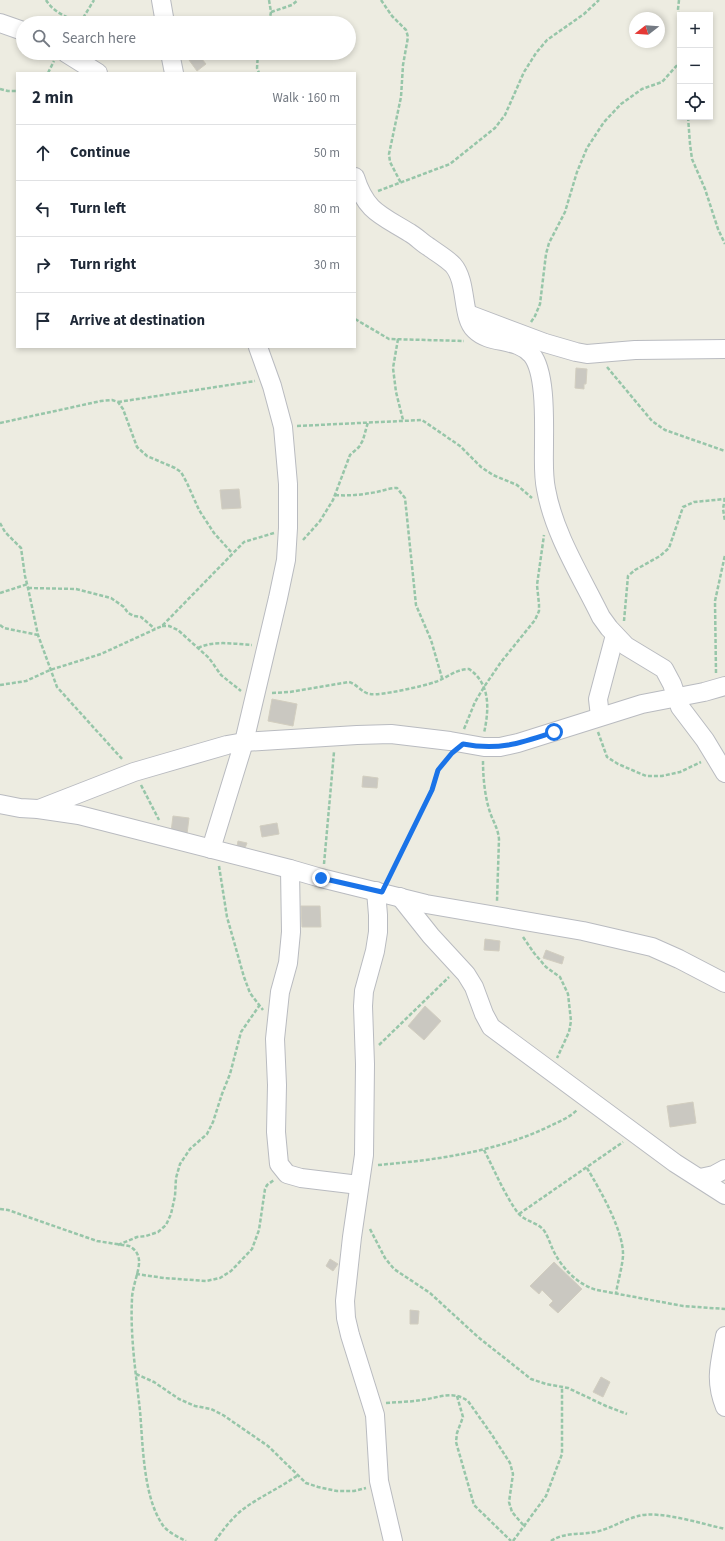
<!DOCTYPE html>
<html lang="en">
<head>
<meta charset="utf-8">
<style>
  :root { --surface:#fff; --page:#f6f6f7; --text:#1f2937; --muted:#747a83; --line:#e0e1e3 }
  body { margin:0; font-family:"Source Sans 3",sans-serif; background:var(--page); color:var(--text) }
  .controls { position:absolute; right:12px; top:12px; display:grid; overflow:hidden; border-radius:0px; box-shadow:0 2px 6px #0003 }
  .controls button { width:36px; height:36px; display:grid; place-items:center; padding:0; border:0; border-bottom:1px solid var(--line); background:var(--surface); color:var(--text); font:20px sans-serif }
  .compass { position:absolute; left:629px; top:12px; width:36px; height:36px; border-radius:50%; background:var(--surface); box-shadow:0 2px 6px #0003; rotate:253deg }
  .stop { position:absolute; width:12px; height:12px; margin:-9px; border:3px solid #1a73e8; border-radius:50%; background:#fff }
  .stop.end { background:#1a73e8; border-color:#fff; box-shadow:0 1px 4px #0008 }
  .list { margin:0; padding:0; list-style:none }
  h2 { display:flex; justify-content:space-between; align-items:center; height:52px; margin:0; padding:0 16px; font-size:17px }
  h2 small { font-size:13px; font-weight:400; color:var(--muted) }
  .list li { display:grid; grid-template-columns:26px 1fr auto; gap:12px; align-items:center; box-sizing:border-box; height:56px; padding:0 16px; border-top:1px solid var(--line) }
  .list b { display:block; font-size:15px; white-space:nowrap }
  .list em { font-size:13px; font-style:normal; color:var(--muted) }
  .icon { flex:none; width:22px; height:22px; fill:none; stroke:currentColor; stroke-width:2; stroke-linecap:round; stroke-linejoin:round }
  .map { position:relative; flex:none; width:725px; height:1541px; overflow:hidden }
  .search { position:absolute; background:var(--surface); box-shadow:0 2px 6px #0003; left:16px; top:16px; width:340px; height:44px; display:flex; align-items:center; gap:10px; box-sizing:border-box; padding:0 14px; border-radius:22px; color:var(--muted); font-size:15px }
  .panel { position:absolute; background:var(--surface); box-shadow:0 2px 6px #0003; left:16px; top:72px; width:340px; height:276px; border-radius:0px }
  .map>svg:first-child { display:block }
  .building { fill:#cac8c1; stroke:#d2cec0 }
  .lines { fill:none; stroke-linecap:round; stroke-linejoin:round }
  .minor-casing { stroke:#b9bbc0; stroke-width:20 }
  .path { stroke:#97c6a9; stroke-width:2.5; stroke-dasharray:4 2; stroke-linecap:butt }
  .minor { stroke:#fff; stroke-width:18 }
  .route { stroke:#1a73e8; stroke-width:5 }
</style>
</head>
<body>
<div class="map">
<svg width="725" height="1541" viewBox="0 0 725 1541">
  <rect width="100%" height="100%" fill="#edece1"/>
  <!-- building -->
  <g class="building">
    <polygon points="197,53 206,64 197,71 189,60"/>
    <polygon points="576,368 587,369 586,384 584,384 584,389 575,388"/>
    <polygon points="239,489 241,508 222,509 220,490"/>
    <polygon points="272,699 297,704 293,726 268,721"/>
    <polygon points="363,776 378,778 377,788 362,787"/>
    <polygon points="173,816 189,818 187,834 171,832"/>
    <polygon points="277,823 279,834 262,837 260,826"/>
    <polygon points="238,841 247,843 245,848 237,846"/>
    <polygon points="301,906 320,906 321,927 302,927"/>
    <polygon points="485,939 500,941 499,951 484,950"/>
    <polygon points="546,950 564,957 562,964 543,958"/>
    <polygon points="425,1006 441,1021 424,1040 408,1026"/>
    <polygon points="693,1102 696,1123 670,1127 667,1106"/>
    <polygon points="330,1259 338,1264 333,1271 326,1266"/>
    <polygon points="554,1262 582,1289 558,1313 549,1305 553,1301 542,1290 539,1294 530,1286"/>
    <polygon points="410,1310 419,1311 418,1324 410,1324"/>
    <polygon points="601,1377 610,1382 603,1397 593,1392"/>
  </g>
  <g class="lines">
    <!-- minor casing -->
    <g class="minor-casing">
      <g id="minor">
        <polyline points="161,0 165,23"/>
        <polyline points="0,23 23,31"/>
        <polyline points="66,53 98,73"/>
        <polyline points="170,53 174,73"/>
        <path d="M355,177C366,212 381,215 410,233C417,237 422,243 429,247C437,253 446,258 453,265C468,282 461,317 475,330C490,345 517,337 532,355C546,373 544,422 544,444C544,459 543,475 546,489C554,534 581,576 601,617L609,628L626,646L664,669L672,684L680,707L705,740L725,773"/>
        <polyline points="468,314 545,343 576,352 587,354 635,350 725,349"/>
        <polyline points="600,716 598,699 615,635"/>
        <polyline points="0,804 20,808 38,809 79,815 290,869 321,878 426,904 583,931 652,947 679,959 725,983"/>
        <polyline points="39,809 134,772 227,745 244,742 357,735 391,734 450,741 484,747 500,747 518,743 642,704 704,692 725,686"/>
        <polyline points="211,849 244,742 278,598 286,560 288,528 288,484 283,427 272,386 258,347"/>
        <polyline points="290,869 291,932 288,963 280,992 275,1039 277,1085 276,1132 279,1164 287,1174 301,1178 359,1185"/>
        <polyline points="376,891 378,915 378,932 375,951 364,991 363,1006 365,1064 364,1155 352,1237 345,1301 346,1318 350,1335 375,1415 379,1481 393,1541"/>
        <polyline points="400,897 431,936 466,974 474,987 484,1014 491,1027 675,1163 725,1195"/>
        <polyline points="700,1178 714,1175 725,1169"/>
        <path d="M725,1336C720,1363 714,1380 725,1407"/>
      </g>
    </g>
    <!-- path -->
    <g class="path">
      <path d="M46,0C54,13 67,17 80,23"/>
      <polyline points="269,0 271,12 269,23"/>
      <polyline points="381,0 392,16 406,30 408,37 403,65 401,97 389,154 390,162 401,183"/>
      <polyline points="679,0 678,9 680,22"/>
      <polyline points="271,12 292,5 298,0"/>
      <polyline points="80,23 94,0"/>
      <polyline points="258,53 257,68 259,73"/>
      <polyline points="48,73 54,61"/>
      <polyline points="0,89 8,91 17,91"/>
      <polyline points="688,117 690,144 692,159 705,189 718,229 725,244"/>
      <polyline points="378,191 450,164 495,128 505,115 524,72 536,53 547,40 584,14 599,0"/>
      <polyline points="355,319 389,339 464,341"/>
      <polyline points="531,322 535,316 540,304 546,254 549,243 565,212 577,172 587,148 604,122 621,104 642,89 662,82 680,62"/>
      <polyline points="398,339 393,368 396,392 403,420"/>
      <polyline points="607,367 652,421 665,430 725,451"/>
      <polyline points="118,402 255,381"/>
      <polyline points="0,423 101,401 112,400 118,402 123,409 137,447 147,456 175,468 181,472 187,483 199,510 214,533 232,553"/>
      <polyline points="297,426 422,420 460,446 481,467 493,475 517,485 532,498"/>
      <path d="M335,495C347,496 359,495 371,493C380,492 388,488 397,488L405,498L416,605L431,640L442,678"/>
      <polyline points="725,498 723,509 725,521"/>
      <polyline points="0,523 5,532 21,548 25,576 28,588 38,635 57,687 123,760"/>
      <polyline points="303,540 320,521 333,500 350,455 359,447 363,440 368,422"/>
      <polyline points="28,588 76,589 111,598 124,607 128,613 134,616 141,617 155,629"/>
      <polyline points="0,593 28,584"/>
      <polyline points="624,621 628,576 635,570 660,556 669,548 683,507 694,502 725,499"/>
      <polyline points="0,625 4,628 38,635"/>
      <polyline points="162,626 169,626 178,630 209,658 221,675 241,691"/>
      <path d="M198,648C214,640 234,644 252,645"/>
      <polyline points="716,673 715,601 725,555"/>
      <polyline points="0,685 26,681 50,670 101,654 162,626 244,542 274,533"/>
      <path d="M272,693L290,692L349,682C357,684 362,693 370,694C380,696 424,686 435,682C447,678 456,669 469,669C491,684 489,710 484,733"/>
      <polyline points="464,729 475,702 484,687 501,662 535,620 539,611 539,604 537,585 544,535"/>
      <polyline points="598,732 607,757 618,764 646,776 662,776 680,772 701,762"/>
      <path d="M483,761C483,778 485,799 491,815C494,823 498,829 499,839L497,901"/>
      <polyline points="141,785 159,820"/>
      <polyline points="324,864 334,752"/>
      <polyline points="219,866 227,917 244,977 250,993 263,1010"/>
      <polyline points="388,879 432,789 438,770 450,756"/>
      <polyline points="523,937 534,953 546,967 560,977 568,994 571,1021 569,1032 557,1058"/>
      <polyline points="379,1045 449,977"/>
      <path d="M484,1150C495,1171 504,1194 518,1213C525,1222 539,1222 545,1232C549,1239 551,1246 554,1252C563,1269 578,1285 597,1290L683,1306L725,1309"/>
      <path d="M378,1165C436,1160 495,1152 548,1127C558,1122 569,1118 577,1110"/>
      <path d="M587,1168C600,1190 624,1231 623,1256C622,1268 618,1281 616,1293"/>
      <path d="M0,1209L8,1210L97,1241L129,1246C135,1249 138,1253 139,1260C140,1270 132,1287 132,1299C130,1336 136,1374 140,1411C143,1445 143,1495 162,1524C167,1532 178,1537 186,1541"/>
      <polyline points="519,1214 623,1142"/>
      <polyline points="370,1229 385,1258 394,1269 430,1293 478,1337 531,1379 546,1384 568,1388 606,1406 627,1414"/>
      <polyline points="118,1245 137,1237 146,1236 158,1232 166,1225 171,1214 175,1196 176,1178 180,1164 190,1149 207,1134 213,1122 222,1094 230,1074 241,1032 259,1006"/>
      <polyline points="136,1274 164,1278 206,1281 220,1278 231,1271 252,1249 259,1230 265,1189 267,1185 274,1180"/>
      <polyline points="136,1374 154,1382 179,1399 195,1406 211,1409 223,1415 268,1446 306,1483 318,1487 337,1491 354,1491 366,1488"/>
      <polyline points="457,1396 463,1417 457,1433 456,1442 474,1505 511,1541"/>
      <path d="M386,1403C398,1402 410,1402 421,1400C438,1398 453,1390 468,1401L492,1435L510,1463L513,1474L509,1502L512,1512L525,1527"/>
      <path d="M215,1541C223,1530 231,1519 242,1510C259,1497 280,1488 298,1475"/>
      <polyline points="513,1541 546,1496 562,1454 562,1387"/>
      <path d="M551,1541C564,1532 580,1535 595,1532C610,1529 623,1520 638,1516C659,1510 703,1524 725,1529"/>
    </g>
    <!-- minor -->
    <use href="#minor" class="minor"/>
  </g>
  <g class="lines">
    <!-- route -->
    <path class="route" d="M321,878L382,892L432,790L438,770L452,753L463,744C499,751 521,743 554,732"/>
  </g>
</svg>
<div class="controls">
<button>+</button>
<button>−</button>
<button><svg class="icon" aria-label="locate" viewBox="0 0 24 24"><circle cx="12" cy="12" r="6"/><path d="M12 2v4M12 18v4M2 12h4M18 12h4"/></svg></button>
</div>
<svg class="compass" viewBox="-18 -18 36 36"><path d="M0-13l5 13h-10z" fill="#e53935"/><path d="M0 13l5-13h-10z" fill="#747a83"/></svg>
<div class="stop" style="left:554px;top:732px"></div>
<div class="stop end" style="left:321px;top:878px"></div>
<div class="search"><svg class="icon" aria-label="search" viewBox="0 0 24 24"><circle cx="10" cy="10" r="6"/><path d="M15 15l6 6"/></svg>Search here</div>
<section class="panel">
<h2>2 min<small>Walk · 160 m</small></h2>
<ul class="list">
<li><svg class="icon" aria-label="ahead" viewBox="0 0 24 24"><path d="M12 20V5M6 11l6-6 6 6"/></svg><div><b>Continue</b></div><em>50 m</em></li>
<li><svg class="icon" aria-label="left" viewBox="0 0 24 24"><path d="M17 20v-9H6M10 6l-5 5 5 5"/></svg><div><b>Turn left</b></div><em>80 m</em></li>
<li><svg class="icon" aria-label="right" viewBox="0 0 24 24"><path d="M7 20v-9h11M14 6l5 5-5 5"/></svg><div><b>Turn right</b></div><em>30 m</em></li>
<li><svg class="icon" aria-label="arrive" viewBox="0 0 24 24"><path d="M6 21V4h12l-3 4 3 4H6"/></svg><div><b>Arrive at destination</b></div></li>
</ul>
</section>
</div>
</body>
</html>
